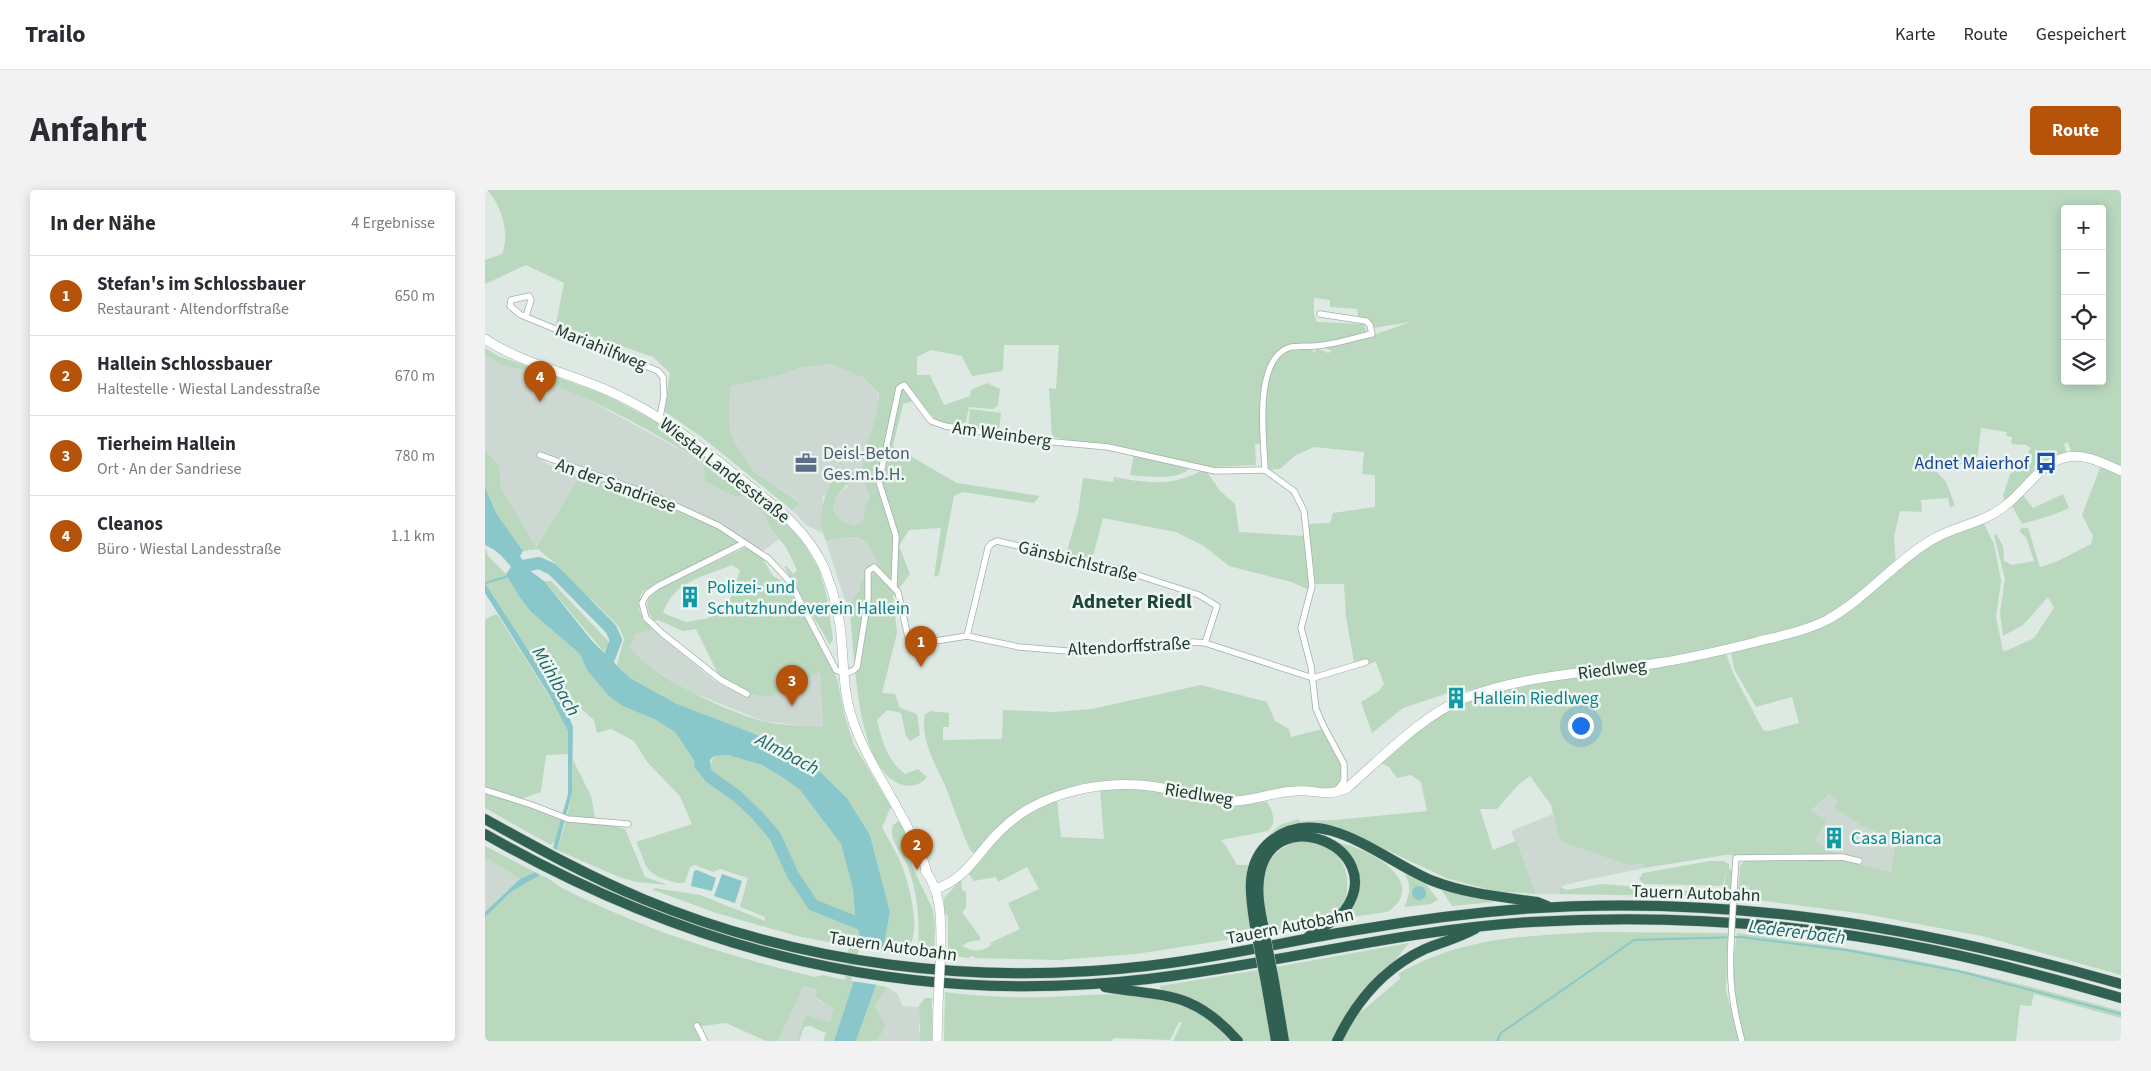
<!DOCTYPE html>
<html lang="de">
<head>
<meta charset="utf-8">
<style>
  :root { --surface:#fff; --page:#f2f2f3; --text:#2b2b33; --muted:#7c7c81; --line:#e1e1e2; --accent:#b45309 }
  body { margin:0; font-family:"Source Sans 3",sans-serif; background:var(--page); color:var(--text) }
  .controls { position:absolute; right:15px; top:15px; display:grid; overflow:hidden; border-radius:5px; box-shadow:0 2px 12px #0003 }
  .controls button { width:45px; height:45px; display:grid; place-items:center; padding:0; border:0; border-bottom:1px solid var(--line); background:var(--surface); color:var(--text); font:25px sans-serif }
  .you { position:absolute; left:1095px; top:535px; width:18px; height:18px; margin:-12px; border:4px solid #fff; border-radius:50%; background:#1a73e8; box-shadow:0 0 0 8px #1a73e833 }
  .badge { display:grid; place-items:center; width:32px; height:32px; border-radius:50%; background:var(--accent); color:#fff; font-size:16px; font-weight:700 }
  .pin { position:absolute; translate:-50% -41px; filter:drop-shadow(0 1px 2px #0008) }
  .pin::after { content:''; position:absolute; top:26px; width:18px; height:15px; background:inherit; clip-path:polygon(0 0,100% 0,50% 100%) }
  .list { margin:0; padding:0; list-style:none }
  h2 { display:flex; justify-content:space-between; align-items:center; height:65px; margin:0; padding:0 20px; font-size:21px }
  h2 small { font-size:16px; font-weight:400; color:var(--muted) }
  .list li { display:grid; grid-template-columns:32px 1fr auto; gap:15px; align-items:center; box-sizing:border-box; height:80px; padding:0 20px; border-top:1px solid var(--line) }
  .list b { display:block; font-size:19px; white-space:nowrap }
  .list p { margin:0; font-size:16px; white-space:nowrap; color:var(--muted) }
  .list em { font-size:16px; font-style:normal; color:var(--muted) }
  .icon { flex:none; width:28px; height:28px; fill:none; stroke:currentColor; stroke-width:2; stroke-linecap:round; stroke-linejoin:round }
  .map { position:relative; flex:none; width:1636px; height:851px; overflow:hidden; border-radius:5px }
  header { display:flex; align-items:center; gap:30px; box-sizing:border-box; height:70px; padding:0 25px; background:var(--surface); border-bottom:1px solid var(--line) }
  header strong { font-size:24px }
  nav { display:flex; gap:28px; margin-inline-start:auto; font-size:18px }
  .intro { display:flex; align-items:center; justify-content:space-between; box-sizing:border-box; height:120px; padding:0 30px }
  h1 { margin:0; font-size:35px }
  .button { padding:12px 22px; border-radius:5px; background:var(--accent); color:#fff; font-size:18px; font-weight:700 }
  main { display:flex; gap:30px; padding:0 30px }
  aside { flex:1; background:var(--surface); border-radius:5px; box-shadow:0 2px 12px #0003 }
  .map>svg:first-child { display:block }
  .built { fill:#cdd8d2 }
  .green { fill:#b9d8be; fill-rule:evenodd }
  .water { fill:#8ac7ca }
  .pier { fill:#dee9e3 }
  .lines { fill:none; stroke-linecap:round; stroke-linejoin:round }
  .stream { stroke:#8ac7ca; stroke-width:2 }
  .river { stroke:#8ac7ca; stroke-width:12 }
  .street-casing { stroke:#a2b0a9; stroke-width:7 }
  .secondary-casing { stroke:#9fb3aa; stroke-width:10 }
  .highway-casing { stroke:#bcc3c1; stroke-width:11 }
  .street { stroke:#fff; stroke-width:5.5 }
  .secondary { stroke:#fff; stroke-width:9 }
  .highway { stroke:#2f6052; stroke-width:10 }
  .street-bridge-casing { stroke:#a2b0a9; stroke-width:7; stroke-linecap:butt }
  .secondary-bridge-casing { stroke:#9fb3aa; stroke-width:10; stroke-linecap:butt }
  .highway-bridge-casing { stroke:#bcc3c1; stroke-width:11; stroke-linecap:butt }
  .street-bridge { stroke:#fff; stroke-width:5.5 }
  .secondary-bridge { stroke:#fff; stroke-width:9 }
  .highway-bridge { stroke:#2f6052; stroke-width:10 }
  .labels { text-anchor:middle; stroke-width:5; stroke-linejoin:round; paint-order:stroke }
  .street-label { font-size:18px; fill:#21372f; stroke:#eef6f1 }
  .service-label { font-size:18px; fill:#4e5e75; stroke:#eef6f1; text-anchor:start }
  .transit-label { font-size:18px; fill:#164399; stroke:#eef6f1; text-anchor:end }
  .culture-label { font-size:18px; fill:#0d838f; stroke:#eef6f1; text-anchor:start }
  .water-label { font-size:19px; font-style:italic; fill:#21686d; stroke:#eef6f1 }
  .quarter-label { font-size:20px; font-weight:bold; fill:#1f4739; stroke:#eef6f1 }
</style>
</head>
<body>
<header>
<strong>Trailo</strong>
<nav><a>Karte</a><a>Route</a><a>Gespeichert</a></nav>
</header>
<div class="intro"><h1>Anfahrt</h1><a class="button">Route</a></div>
<main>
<aside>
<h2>In der Nähe<small>4 Ergebnisse</small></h2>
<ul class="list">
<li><span class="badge">1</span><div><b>Stefan's im Schlossbauer</b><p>Restaurant · Altendorffstraße</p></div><em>650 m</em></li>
<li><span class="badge">2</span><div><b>Hallein Schlossbauer</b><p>Haltestelle · Wiestal Landesstraße</p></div><em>670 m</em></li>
<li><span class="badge">3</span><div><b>Tierheim Hallein</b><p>Ort · An der Sandriese</p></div><em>780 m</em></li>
<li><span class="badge">4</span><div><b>Cleanos</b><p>Büro · Wiestal Landesstraße</p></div><em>1.1 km</em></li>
</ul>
</aside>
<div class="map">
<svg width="1636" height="851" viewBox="0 0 1636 851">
  <rect width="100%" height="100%" fill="#dee9e3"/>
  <!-- built -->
  <g class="built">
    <polygon points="0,164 15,175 44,181 60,188 62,193 95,205 218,272 220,284 248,306 260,306 280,325 285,338 294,349 278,361 237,335 54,263 52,267 63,274 94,287 51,358 16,297 14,276 0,260"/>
    <polygon points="345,174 379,188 393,204 394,217 380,264 379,289 386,307 380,318 378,330 370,336 358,332 348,321 351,307 363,296 356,292 338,306 337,343 321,335 308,321 314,311 269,282 249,251 244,236 245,197 295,185 314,178"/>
    <polygon points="364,347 378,349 387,357 395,380 376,391 374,401 364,415 359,408 341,351"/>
    <polygon points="168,440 231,492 260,506 266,504 282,506 335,481 338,538 278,531 201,500 153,469 145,457 150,444"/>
    <polygon points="1344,604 1352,610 1349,617 1377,636 1411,650 1406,682 1362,671 1329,650 1326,622"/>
    <polygon points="1068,624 1075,651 1159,673 1159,678 1087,693 1075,697 1075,704 1051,704 1026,641"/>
    <polygon points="0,667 35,689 0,722"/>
    <polygon points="319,796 332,802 330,808 349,819 345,832 321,825 311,851 293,851"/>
    <polygon points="402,797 413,804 417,816 433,817 436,828 434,835 435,851 390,851 395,846 390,816"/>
  </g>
  <!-- green -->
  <g class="green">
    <path d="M2,0H1636V279L1587,264L1583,252L1579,254L1582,264L1562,274L1558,269L1550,275L1546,287L1521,313L1518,306L1525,284L1536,277L1546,258L1541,255L1526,254L1527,247L1521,246L1522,242L1496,238L1492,271L1449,279L1461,292L1470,316L1465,317L1463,308L1436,310L1437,322L1415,321L1409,346L1411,375L1375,405L1324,436L1185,469L1002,499L966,502L918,518L887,543L876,512L894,501L899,494L891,472L882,474L880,469L869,472L861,427L859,394H830L823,334L845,333L848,323L890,317V285L877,284L879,262L829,257L811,265L795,279L782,280C781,252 770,167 807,160C815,158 823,158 830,162L831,158L843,163L847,161C832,154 827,154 810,155C769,159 777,224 776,254H770L771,275L730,277V279L685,268L567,247L564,198L571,199L574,155H519L518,181L487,186L477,166L446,160L432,167V185H445L459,215L485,206L486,200L502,193L515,199L513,215L508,219L484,217L481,232L477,234L454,233L432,210L418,214L408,256L472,293L555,306L549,313L477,302L469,306L454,385L449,387L456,338L424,340L414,356L425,384L408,406L412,443L397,503L410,504L415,518L432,524L435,545L425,551L421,546L416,523L402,520L392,530C397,551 403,572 420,584L433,579L442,587C436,595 425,598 415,594C369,576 370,457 364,415L374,401L376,391L395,380C382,344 378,344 341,351C331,332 338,307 348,289L356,292L366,279L371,284L351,307L348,321L358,332L370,336L378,330L380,318L385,307C383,301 380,295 379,289C374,260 394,233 394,204L379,188L345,174L314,178L295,185L245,197L244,236L249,251L269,282L314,312L308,321L218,248L179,221L185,183L168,167L71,134L79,93L41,75L0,94V70L17,64C25,44 17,15 2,0ZM1580,19H1617V191H1580ZM829,108L845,110V117L872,119L873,126L888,138L925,132L883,147L879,134L832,132L829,125Z"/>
    <path d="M0,158L13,166L118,204L180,236L260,297L295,327L317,350L334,379L342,407L348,449L345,455L299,377L302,376L308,384L312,380L301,357L285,338L280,325L260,306H249L218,290L220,284L218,272C168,243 117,212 62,193L60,188L44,181L15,175L0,164Z"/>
    <polygon points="485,219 516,223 514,240 483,236"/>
    <path d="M0,260L14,276L16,297L51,358L94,287C149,294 206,321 252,351L250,356L158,401C148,418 157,427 168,440L150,444L145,457C166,487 241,521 277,531C296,536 318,535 338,537L335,482L282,507L266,504L235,488L211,439L198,441L173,430L169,431C160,418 159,411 172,400L261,357L278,369L288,386L295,390L302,404L310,407L352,488L360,527L369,555L406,617L397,637C404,651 413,664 418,679C424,694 441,756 416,761C411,762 403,760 397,760L405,722L385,645L362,608L324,571L270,544L190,513L145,488L132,475L139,449L134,437L107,410L100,406L72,375L53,359L38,361L11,323L0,297ZM247,375L255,380L245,410L224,428L201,432L178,423C189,391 218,387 247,375Z"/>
    <path d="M649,264L703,277L704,278C697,291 658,286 645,285Z"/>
    <path d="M1616,275L1636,283V785L1497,746L1380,724L1264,709V692L1262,702L1253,701L1255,676L1259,671L1265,670L1317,669L1362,671L1406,682L1411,650L1377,636L1349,617L1352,610L1344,604L1326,621L1341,630L1329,650L1351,664L1240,665L1159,678L1158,673L1144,675L1075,651L1066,615L1045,586L1033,595L1012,619H995L1008,660L1031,651L1051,704L1009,701L961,688L851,636C826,632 806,633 784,645L795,635L813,629L814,631L850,630L942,621L936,592L926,585L912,588L904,577L894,572L945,531L987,508L1031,496L1241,463L1248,483L1278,540L1283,541L1314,533L1307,507L1271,517L1249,479L1246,462L1338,434L1447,352L1498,332L1509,354L1516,391L1511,427L1518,461L1523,460L1549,448L1569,418L1563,407L1538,435L1518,446L1515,423L1520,389L1509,345L1511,344L1518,356L1519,371L1527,375L1549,371L1541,347L1534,341L1537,338H1543L1555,377L1573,371L1606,354L1608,346L1597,325Z"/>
    <path d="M716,281L722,282L735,301L750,314L754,342L819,346L825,391L824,400L807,392L744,376L719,356L691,342L618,328L607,370L581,364L593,323L598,288L628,292L629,287C663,293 685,297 716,281Z"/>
    <polygon points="1537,304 1548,318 1578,304 1584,318 1568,325 1537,334 1527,316"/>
    <path d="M0,358L4,367L21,384L33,405L46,422L95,464L102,480L169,529L190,542L221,589L225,587L224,577L229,566L243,565L277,575L297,587L315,600L356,654L368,700L370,725L377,756L368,793L349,851H338L341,843L325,836L319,837L314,851H311L321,825L345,832L349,819L330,807L332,801L319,796L293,851H281L241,833L209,837L216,851H0V727L26,702L55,685C64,687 69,693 77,698C93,706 110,714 126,721C191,750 260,770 330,787L338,785L360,790L364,756L312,746L231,723L168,700L169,698L215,705L280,731V727L255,717L263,688L235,679L228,682L210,675L205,677L200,692C194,694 191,693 185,691C156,682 163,675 151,652L207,634L195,606L163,573L149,551L126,539L112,543L109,530L93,516L81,519L79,517L0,393Z"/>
    <polygon points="59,391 66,391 124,452 119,462"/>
    <polygon points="12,424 76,525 83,541 84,564 61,565 56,602 36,609 0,597 0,429"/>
    <path d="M716,495L782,512L790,531L804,539L806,547L837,539C848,558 866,578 850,599L740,609L643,592L553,612L490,664L485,660C476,640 469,618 461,598C451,574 435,551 440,524L446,521L464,523V537H458V550L517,549L518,520L569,522L607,519Z"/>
    <polygon points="88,570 106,606 110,628 82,627 87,603"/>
    <path d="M659,598L696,605L782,612C788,621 792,633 783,641L736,650L741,656L752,675H765C759,700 763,721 767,746L651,764L574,770L490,768L488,766L482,768L463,765V727L459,722V708L476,690L477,700L481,702V718L477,722L495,747V750L483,752L477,756C487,761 497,763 506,755L505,753L535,739L523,713L554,699L542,677L513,692L511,687L489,691L483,683L499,663L532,629L572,609L576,647L619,649L615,600Z"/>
    <polygon points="0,602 51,618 76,630 70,654 68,652 66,655 0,618"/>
    <polygon points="81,631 120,634 140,639 160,687 183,695 151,692 134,687 72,660"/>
    <path d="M414,631L422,645L427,665V676L448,720L450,738L449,764C442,767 438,765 433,761C435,731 433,702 422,675C417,663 403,649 408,635Z"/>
    <path d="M817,650C845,653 865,669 862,699C862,707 860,714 854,720C843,733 803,739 785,742C776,703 768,663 817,650Z"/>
    <path d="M852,653C878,655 946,691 904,721C900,723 864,727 855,729L868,711L863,665Z"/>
    <polygon points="0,656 50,682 35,689 0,667"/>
    <polygon points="1225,671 1238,671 1244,674 1244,679 1247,680 1246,699 1239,698 1241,680 1238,696 1159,694 1154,689 1158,683"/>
    <path d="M919,683L941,694L953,710L946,714L919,717C925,705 927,694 919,683Z"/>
    <polygon points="1117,694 1244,704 1244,707 1075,704 1075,697 1082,700"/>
    <polygon points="955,697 1010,712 967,716"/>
    <path d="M1114,742L1243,743L1241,801L1254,851H857L871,826L916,788L913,784C978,746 1042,746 1114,742Z"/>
    <path d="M1252,743C1271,745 1289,748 1308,751C1420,764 1528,791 1636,821V828L1549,804L1546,816L1535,815L1531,851H1260L1248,811L1246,786Z"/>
    <polygon points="924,753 852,841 847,851 803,851 791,777"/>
    <polygon points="774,780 787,851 757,851 704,808 675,799 675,796"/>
    <polygon points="391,795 402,797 390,816 400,835 395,846 390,851 371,851"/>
    <path d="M460,802C495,807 531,808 566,807C608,806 654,799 695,813C716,820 731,835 746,851H688L697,833L694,832L685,850L629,848L626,851H459Z"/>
    <path d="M440,808H447V851H435C434,839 437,828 433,817Z"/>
  </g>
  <!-- water -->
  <g class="water">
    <path d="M0,297L11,323L38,361L35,366L44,380L59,391L108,452L145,488L190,513L270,544L324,571L362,608L385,645L405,722L391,795L371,851H349L368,793L377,756L370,725L368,700L356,654L315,600L297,587L277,575L243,565L229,566L225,570L226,583L222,590L190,542L169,529L136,515L123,505L102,480L95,464L46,422L33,405L21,384L26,377C18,367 12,360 0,355Z"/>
    <polygon points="0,393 81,519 88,537 87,603 72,660 68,658 83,604 83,541 66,508 0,403"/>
    <polygon points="212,680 231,688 227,701 206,696 209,681"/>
    <polygon points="50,682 55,685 26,702 0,727 0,722 35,689"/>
    <polygon points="237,684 257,691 250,713 229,706"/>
    <circle cx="934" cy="703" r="7"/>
  </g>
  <!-- pier -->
  <polygon class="pier" points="374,759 399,762 393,795 366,791"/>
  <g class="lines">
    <!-- stream -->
    <g class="stream">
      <polyline points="0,393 24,386"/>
      <polyline points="1012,851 1016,843 1149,750 1255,747 1361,760 1473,781 1636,824"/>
    </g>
    <!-- river -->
    <g class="river">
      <polyline points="33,377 54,373 67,379 126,439 131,450 119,481"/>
      <polyline points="215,575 225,587 252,606 272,625 290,646 308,685 328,715 388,739"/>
    </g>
    <!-- street casing -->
    <g class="street-casing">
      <g id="street">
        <polyline points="41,126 46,110 44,106 26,110 25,116 36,125 173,181 178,187 179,206 175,227"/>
        <path d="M55,265L169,306L234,336L284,369L305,392L351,480C359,484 366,484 372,477L383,408V381L389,377L413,402L423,447L431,454L482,446L534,457L594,462L709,452L720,453L828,488L881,472"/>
        <polyline points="780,280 809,301 819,321 827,396 816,438 826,476 831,519 839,537 859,574 859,591 852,600"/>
        <path d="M780,280C779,249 768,172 803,158C811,155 822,157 830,156C849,155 868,148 887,144L885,135L881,131L835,124"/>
        <polyline points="259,353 173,396 162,404 157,413 161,428 178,444 236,490 262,504"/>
        <polyline points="409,396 411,346 394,292 414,198 419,195 446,231 460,236 547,250 623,257 730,281 780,280"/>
        <polyline points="482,446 503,358 506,354 512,351 637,380 714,405 732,416 720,453"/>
        <polyline points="0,600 47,615 83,629 143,634"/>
        <polyline points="1249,698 1251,668 1357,667 1374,671"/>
        <path d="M1246,753C1244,791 1247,814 1257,851"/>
        <polyline points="212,836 220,851"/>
      </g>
    </g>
    <!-- secondary casing -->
    <g class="secondary-casing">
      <g id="secondary">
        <path d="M0,149C39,175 86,183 128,203C175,224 213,255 253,287C286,313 323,339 340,380C349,403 356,432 357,457C359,481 359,505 367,528C379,566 407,605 425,642C431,656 439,668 442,683"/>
        <path d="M440,681C457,700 456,734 456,757"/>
        <path d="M450,699C480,691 493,662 514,642C534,621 561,608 589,601C616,594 645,593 672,597C695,601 716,609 739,611C764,613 786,602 810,601C832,599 839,608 862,598C897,568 937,525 980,508C1041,484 1109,483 1173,473C1206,468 1239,460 1271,452C1295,446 1320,441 1342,430C1382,408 1411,370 1450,348C1474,335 1499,333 1521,315C1541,300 1556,272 1582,267C1600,263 1620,274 1636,281"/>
        <polyline points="452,851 453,815"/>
      </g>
    </g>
    <!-- highway casing -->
    <g class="highway-casing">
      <g id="highway">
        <path d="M0,629C52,658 103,686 158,709C317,775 492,796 662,776C735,768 806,750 878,739C931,730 984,723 1037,719C1246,704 1436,737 1636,794"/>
        <path d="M0,644C208,763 423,817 663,789C791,774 916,740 1046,732C1180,724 1316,733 1448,760C1512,773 1574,790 1636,808"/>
        <path d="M778,735C775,719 772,705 774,689C784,608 905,657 860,720C850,733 835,737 823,747"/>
        <path d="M770,736C765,706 759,673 786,651C836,610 901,673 948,691C982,704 1017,707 1052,712L1062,716"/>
        <polyline points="789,791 799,851"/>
        <polyline points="781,793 791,851"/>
        <path d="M620,797C680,807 708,800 753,851"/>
        <path d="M852,851C871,811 899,778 940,759C957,752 974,748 990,739"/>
      </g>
    </g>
    <!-- street -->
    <use href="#street" class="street"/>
    <!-- secondary -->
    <use href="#secondary" class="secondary"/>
    <!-- highway -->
    <use href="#highway" class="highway"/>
    <!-- street-bridge casing -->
    <g class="street-bridge-casing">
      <polyline id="street-bridge" points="1246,753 1249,698"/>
    </g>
    <!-- secondary-bridge casing -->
    <g class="secondary-bridge-casing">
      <polyline id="secondary-bridge" points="453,815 456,757"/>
    </g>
    <!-- highway-bridge casing -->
    <g class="highway-bridge-casing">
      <g id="highway-bridge">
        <polyline points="778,735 789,791"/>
        <polyline points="770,736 781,793"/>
      </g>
    </g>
    <!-- street-bridge -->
    <use href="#street-bridge" class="street-bridge"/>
    <!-- secondary-bridge -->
    <use href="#secondary-bridge" class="secondary-bridge"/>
    <!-- highway-bridge -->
    <use href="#highway-bridge" class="highway-bridge"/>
  </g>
  <!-- icons -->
  <defs>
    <g id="office-bare" transform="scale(1.725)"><path d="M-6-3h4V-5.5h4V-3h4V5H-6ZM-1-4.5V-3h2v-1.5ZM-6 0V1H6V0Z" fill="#5c6f8a" stroke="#eef6f1" stroke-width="2.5" paint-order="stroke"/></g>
    <g id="bus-bare" transform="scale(1.725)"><path d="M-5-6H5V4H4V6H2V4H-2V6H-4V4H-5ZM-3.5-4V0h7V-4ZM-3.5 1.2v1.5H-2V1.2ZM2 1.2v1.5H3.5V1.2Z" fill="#1a4fb4" stroke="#eef6f1" stroke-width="2.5" paint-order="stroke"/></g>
    <g id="building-bare" transform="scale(1.725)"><path d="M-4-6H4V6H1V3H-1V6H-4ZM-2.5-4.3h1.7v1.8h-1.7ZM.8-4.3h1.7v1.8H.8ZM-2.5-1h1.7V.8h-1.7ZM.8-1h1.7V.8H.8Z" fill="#0f9aa8" stroke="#eef6f1" stroke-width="2.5" paint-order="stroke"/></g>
  </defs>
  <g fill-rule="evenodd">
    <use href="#office-bare" x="321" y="273"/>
    <use href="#bus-bare" x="1561" y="273"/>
    <use href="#building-bare" x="205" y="407"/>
    <use href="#building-bare" x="971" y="508"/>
    <use href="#building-bare" x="1349" y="648"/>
  </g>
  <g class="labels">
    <!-- street labels -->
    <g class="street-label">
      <text transform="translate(116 157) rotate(22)" y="6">Mariahilfweg</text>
      <text transform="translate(517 244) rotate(8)" y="6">Am Weinberg</text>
      <text transform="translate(240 280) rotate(38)" y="6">Wiestal Landesstraße</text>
      <text transform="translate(131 295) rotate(20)" y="6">An der Sandriese</text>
      <text transform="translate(593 371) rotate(14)" y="6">Gänsbichlstraße</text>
      <text transform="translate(644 456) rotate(-3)" y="6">Altendorffstraße</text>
      <text transform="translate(1127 479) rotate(-7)" y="6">Riedlweg</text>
      <text transform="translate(714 604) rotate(9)" y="6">Riedlweg</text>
      <text transform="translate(1211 703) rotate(2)" y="6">Tauern Autobahn</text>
      <text transform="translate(805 736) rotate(-11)" y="6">Tauern Autobahn</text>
      <text transform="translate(408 756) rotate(8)" y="6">Tauern Autobahn</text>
    </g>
    <!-- service labels -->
    <g class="service-label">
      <text x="338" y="269">Deisl-Beton<tspan x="338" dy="21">Ges.m.b.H.</tspan></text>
    </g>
    <!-- transit labels -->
    <g class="transit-label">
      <text x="1544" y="279">Adnet Maierhof</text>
    </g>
    <!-- culture labels -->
    <g class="culture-label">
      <text x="222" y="403">Polizei- und<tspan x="222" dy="21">Schutzhundeverein Hallein</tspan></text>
      <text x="988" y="514">Hallein Riedlweg</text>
      <text x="1366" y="654">Casa Bianca</text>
    </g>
    <!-- water labels -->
    <g class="water-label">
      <text transform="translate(72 491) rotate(60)" y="7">Mühlbach</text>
      <text transform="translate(303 563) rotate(28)" y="7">Almbach</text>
      <text transform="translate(1312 741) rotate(7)" y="7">Ledererbach</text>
    </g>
    <!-- quarter labels -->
    <g class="quarter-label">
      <text x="647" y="418">Adneter Riedl</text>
    </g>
  </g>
</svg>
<div class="controls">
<button>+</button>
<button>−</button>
<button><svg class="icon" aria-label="locate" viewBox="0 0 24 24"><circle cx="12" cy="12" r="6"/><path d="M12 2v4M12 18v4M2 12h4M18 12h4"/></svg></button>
<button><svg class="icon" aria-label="layers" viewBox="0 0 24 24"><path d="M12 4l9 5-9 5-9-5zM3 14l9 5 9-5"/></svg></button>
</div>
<div class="you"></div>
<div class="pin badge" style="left:436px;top:477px">1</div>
<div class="pin badge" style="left:432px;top:680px">2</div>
<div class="pin badge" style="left:307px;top:516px">3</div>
<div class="pin badge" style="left:55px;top:212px">4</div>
</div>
</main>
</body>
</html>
